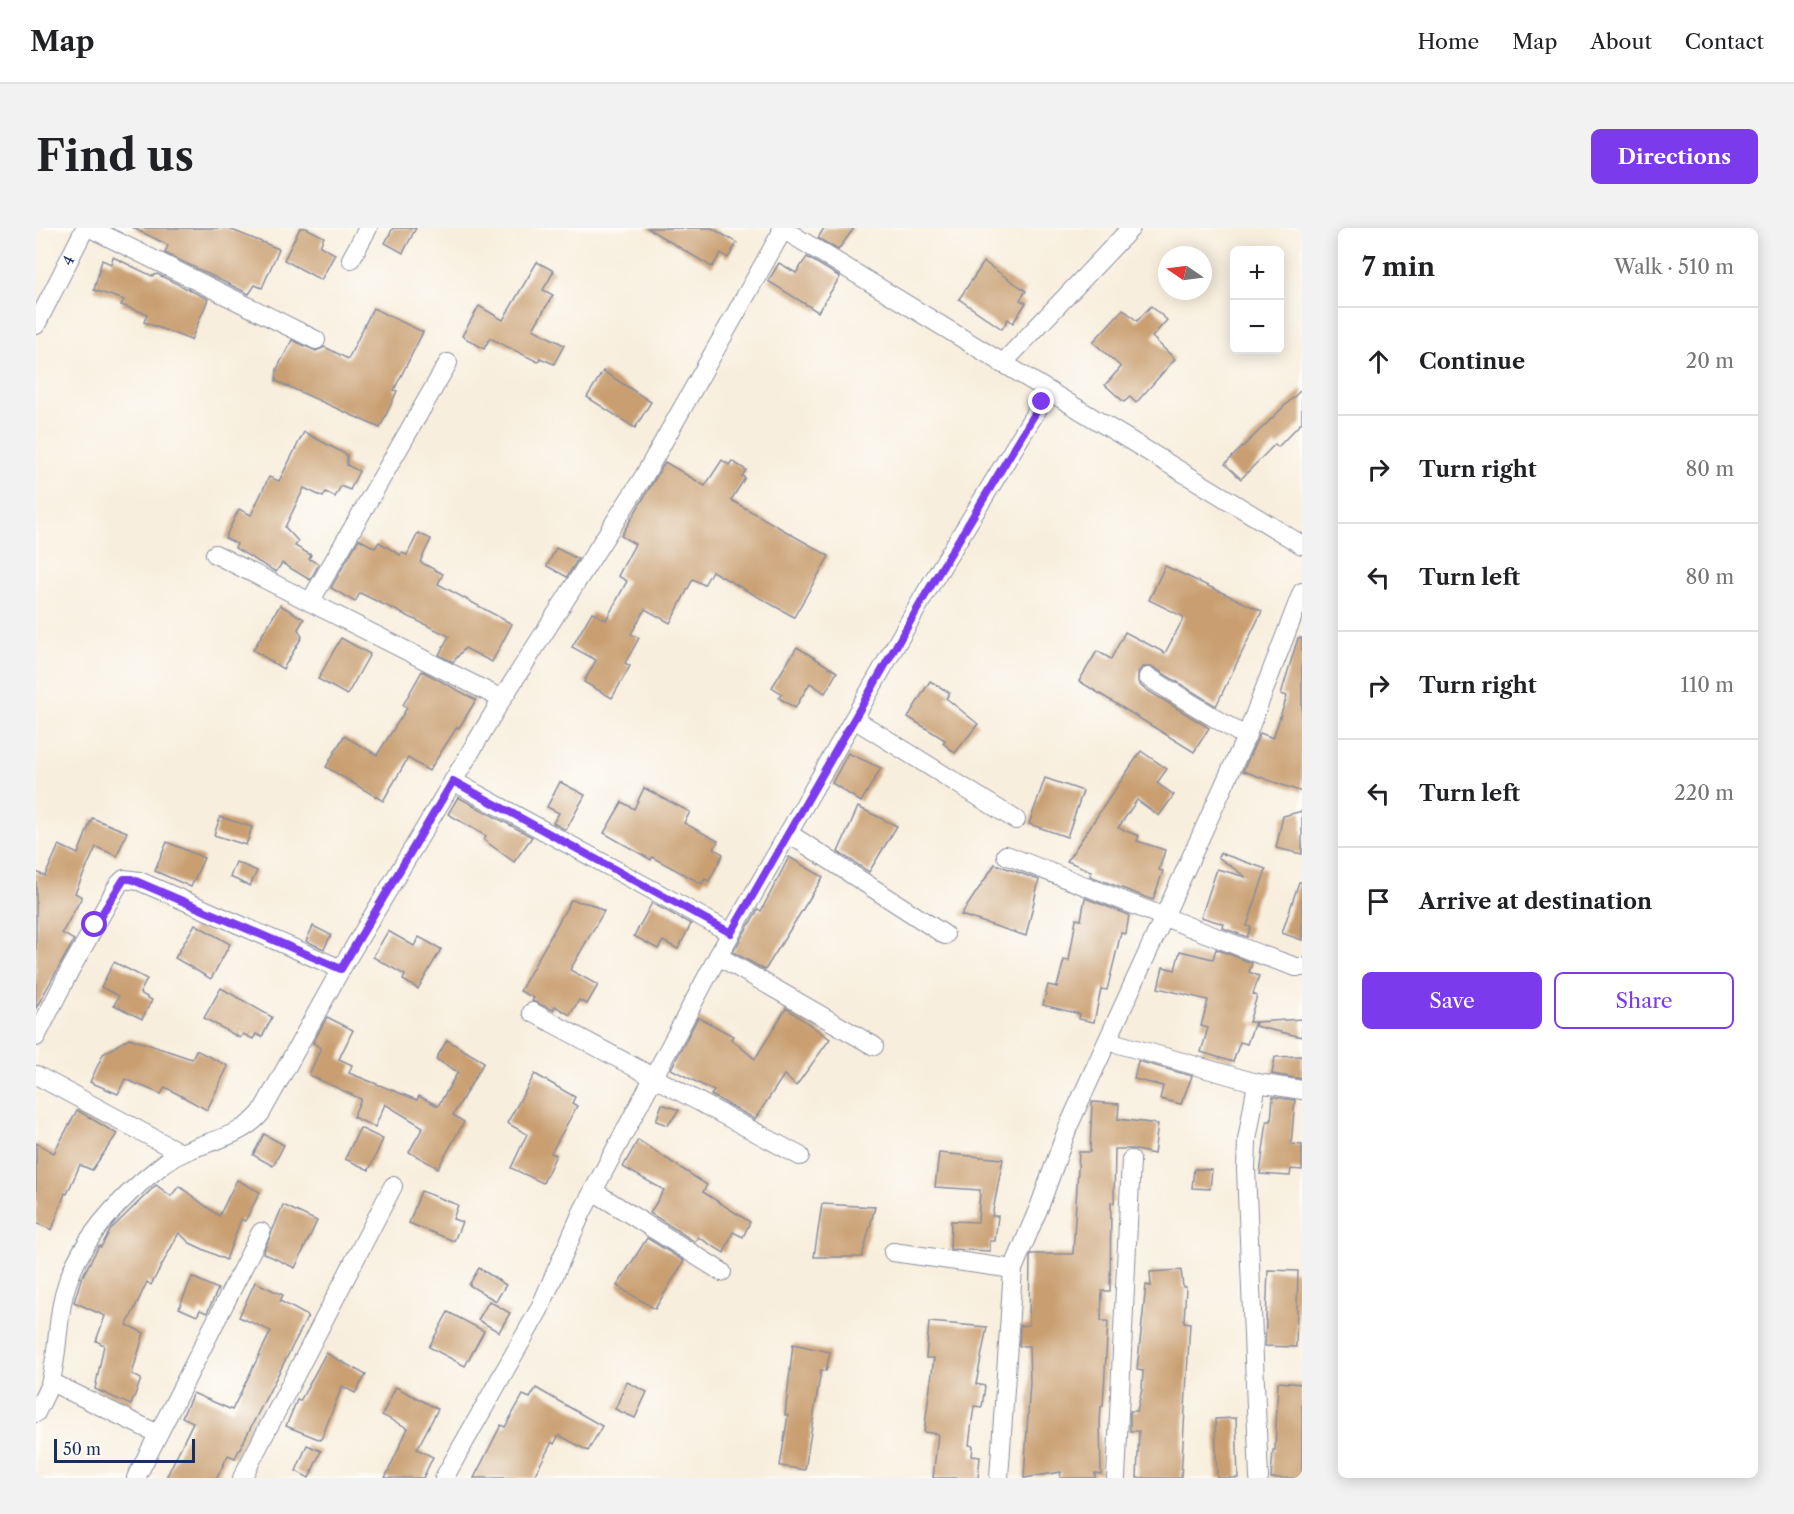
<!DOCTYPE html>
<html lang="en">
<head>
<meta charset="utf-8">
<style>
  :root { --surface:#fff; --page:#f2f2f2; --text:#202124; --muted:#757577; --line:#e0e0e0; --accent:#7c3aed }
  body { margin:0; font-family:"Libre Caslon Text",serif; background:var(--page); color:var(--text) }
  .controls { position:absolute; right:18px; top:18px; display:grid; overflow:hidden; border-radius:9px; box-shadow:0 3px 15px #0003 }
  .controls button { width:54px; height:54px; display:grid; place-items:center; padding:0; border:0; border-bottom:2px solid var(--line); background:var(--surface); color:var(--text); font:30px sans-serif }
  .compass { position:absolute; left:1122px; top:18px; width:54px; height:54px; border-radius:50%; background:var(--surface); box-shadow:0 3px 15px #0003; rotate:283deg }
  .scale { position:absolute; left:18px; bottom:15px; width:141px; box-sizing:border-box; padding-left:6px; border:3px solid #1b2f5e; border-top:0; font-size:16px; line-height:21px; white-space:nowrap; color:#1b2f5e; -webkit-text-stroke:4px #fdfcf7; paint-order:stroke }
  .stop { position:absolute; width:18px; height:18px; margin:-14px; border:4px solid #7c3aed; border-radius:50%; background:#fff }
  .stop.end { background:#7c3aed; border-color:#fff; box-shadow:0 2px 6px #0008 }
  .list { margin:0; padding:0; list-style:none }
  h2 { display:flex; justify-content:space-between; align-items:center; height:78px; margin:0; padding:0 24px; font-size:26px }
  h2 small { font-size:20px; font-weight:400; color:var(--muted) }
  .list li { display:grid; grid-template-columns:39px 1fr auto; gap:18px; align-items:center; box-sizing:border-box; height:108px; padding:0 24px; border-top:2px solid var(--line) }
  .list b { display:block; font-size:22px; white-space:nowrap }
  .list em { font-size:20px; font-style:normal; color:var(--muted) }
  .actions { display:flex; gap:12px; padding:18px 24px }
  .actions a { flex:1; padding:14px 0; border:2px solid var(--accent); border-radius:9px; text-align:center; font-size:21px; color:var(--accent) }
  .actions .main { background:var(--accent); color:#fff }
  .icon { flex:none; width:33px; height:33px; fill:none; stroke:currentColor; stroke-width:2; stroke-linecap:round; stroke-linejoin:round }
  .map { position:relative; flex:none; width:1266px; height:1250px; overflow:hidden; border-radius:9px }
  header { display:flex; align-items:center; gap:36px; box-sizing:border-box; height:84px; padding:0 30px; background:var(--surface); border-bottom:2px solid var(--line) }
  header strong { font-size:28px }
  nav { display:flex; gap:33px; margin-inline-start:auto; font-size:21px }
  .intro { display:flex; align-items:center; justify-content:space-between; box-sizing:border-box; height:144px; padding:0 36px }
  h1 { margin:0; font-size:42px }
  .button { padding:15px 27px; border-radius:9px; background:var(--accent); color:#fff; font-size:21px; font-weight:700 }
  main { display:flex; gap:36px; padding:0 36px }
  aside { flex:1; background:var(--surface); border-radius:9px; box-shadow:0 3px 15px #0003 }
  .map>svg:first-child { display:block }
  .building { fill:#c99f71 }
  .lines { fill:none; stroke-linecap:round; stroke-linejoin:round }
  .minor-casing { stroke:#8a8e9e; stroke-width:20 }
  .minor { stroke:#fff; stroke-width:18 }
  .route { stroke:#7c3aed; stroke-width:8 }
  .labels { text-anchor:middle; stroke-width:6; stroke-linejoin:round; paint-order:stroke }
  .street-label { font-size:15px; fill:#1b2f5e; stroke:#fdfcf7 }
</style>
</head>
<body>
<header>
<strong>Map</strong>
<nav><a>Home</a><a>Map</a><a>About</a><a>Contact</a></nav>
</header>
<div class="intro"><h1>Find us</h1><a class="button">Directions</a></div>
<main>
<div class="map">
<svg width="1266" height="1250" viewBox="0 0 1266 1250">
  <rect width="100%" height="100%" fill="#fdfcf7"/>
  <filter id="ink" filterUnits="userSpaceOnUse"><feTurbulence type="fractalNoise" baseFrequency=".0167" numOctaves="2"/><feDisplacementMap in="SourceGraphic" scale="12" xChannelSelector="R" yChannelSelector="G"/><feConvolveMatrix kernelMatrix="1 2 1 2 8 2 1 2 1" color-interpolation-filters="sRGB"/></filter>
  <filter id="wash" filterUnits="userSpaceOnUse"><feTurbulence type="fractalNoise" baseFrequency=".008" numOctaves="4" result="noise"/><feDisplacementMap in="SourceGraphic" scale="24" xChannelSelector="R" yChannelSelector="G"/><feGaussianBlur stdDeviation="1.35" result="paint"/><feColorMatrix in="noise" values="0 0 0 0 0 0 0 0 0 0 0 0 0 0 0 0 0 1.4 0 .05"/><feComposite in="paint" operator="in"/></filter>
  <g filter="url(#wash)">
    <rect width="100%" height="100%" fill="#f8eedd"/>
    <g id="blocks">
      <!-- building -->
      <g class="building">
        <polygon points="97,0 191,0 243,21 226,60 219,57 213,66 129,25 132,17"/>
        <polygon points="264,0 270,0 288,9 284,18 299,26 285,52 248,32"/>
        <polygon points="357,0 380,0 367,25 349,15"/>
        <polygon points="611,0 676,0 701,15 692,30 685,25 676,39"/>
        <polygon points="788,0 818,0 802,22 782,10"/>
        <polygon points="77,29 116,48 121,46 172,71 155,112 108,94 111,86 85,77 88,72 58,62 66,32 75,36"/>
        <polygon points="771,29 804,49 782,84 732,53 743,35 760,45"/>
        <polygon points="501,34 518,43 507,62 517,67 497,101 528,117 518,136 504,130 502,134 454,110 448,121 426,108 443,78 467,92"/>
        <polygon points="948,34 990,63 984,72 990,75 977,95 972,91 966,101 923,71"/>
        <polygon points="1115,78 1131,92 1116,109 1139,131 1100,175 1094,169 1088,174 1069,157 1085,139 1057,114 1087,81 1101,93"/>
        <polygon points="337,80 387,104 358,162 361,163 344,200 240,153 241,141 256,112 280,123 289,119 312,131"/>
        <polygon points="567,143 615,174 599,200 551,169"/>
        <polygon points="1266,161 1266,194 1242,219 1239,216 1205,251 1189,236"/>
        <polygon points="268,204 311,227 311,237 323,243 314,262 305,258 299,269 290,264 287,269 268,260 249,299 262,313 259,318 275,327 273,331 283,336 274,352 246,335 240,344 199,320 201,316 189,310 203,281 215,287 233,249 243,253"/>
        <polygon points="686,232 693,237 696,233 710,242 706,248 709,250 695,272 793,328 758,389 676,343 668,357 657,351 634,395 609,381 595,406 603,410 589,435 594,438 576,470 548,454 560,432 536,419 556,384 570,392 591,353 582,348 599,316 585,308 629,234 669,258"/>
        <polygon points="382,305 395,311 384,334 407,346 402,356 476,396 456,434 429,420 417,434 403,427 413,408 324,365 319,374 295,360 323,311 339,320 343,314 364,327 366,325 371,327"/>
        <polygon points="520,320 542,331 531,349 511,338"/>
        <polygon points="1129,338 1226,383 1180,478 1117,439 1107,439 1102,444 1102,454 1106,459 1173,500 1158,524 1043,453 1061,423 1075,431 1089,404 1129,425 1148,389 1113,372"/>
        <polygon points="244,377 268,391 262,401 266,409 247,441 217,422"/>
        <polygon points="305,410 334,426 311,467 282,451"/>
        <polygon points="1262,410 1266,410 1266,564 1207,543 1224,505 1237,510 1251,468 1245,466"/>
        <polygon points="761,419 801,444 789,465 774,455 759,480 743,470 746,466 736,459"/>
        <polygon points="386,443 440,472 423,500 421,499 393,543 372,530 347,573 290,539 308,508 341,527 371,480 367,477"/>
        <polygon points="894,453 914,465 910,470 942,496 919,525 907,515 909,512 872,489"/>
        <polygon points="1105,523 1131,541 1121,555 1138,567 1123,588 1101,572 1082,600 1103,608 1101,613 1129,622 1123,642 1127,643 1117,672 1054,648 1055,643 1031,633"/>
        <polygon points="812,525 845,540 825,574 796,555"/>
        <polygon points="1009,550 1047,563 1031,609 993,596"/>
        <polygon points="524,554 549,567 530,602 517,595 523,585 511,579"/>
        <polygon points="608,560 654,584 648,595 682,613 678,621 687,626 673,653 669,651 666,656 616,629 615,632 568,605 586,574 598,581"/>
        <polygon points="422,569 496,609 478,634 448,612 450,608 412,586"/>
        <polygon points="822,579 861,598 833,644 802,624"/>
        <polygon points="1266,583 1266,626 1240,620 1247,588"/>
        <polygon points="184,589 216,599 210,617 178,607"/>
        <polygon points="56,590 91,604 81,628 60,619 39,665 46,669 26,705 38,712 0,780 0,644 9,648 23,617 42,626"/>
        <polygon points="131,614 168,630 155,659 119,643"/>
        <polygon points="1184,625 1230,641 1211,698 1215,699 1211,709 1187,700 1188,696 1165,689 1181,641 1210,649 1182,629"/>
        <polygon points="753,629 787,649 729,742 697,724 722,681 725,683"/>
        <polygon points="200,634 221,643 214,658 194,649"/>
        <polygon points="959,636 1003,652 990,708 925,687"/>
        <polygon points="1263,654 1266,654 1266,712 1246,705"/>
        <polygon points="1049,670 1093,687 1090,706 1085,705 1071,762 1065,761 1058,794 1043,791 1044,786 1007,777 1012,757 1021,759 1028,732 1033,733 1040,691 1045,692"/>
        <polygon points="535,672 555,676 568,683 534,742 562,757 551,776 543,772 534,787 519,778 517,782 496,773 498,770 484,763"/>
        <polygon points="616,675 655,696 642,721 627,713 622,721 598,708"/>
        <polygon points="159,696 194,716 175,751 139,730"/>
        <polygon points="277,698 295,707 288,721 270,713"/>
        <polygon points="352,703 378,718 383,709 405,721 382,761 367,752 369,747 337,729"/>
        <polygon points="1180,721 1216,735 1213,744 1223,748 1217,766 1221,768 1213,794 1219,794 1211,816 1204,814 1197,834 1165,824 1172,800 1165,798 1172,772 1122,760 1127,739 1139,742 1144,723 1177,731"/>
        <polygon points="78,734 111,751 104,765 116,772 106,791 78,777 83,768 65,759"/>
        <polygon points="185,760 236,789 226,809 220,806 217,811 207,806 204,810 168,790"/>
        <polygon points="750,780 794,811 760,858 748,847 719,891 675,867 678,863 635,841 662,789 697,808 695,811 719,831"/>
        <polygon points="291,789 317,802 303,831 316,837 313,845 381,872 383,868 402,878 422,844 400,831 411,812 448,834 417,887 428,894 402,940 373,924 387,899 349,876 339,899 317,889 325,871 273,847 285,820 277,815"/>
        <polygon points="1266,791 1266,809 1219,798 1220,794"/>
        <polygon points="93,810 156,831 160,822 192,838 171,882 129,859 125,866 89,851 82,866 54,854 67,826"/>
        <polygon points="1266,828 1266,851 1236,846 1239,829"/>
        <polygon points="1102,833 1156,848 1145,876 1124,871 1127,858 1098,851"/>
        <polygon points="499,846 539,869 536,875 541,878 515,925 520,927 507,955 475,940 491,906 471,895"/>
        <polygon points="1237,869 1259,872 1255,916 1266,917 1266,942 1255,941 1254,948 1224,946 1231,893 1235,893"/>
        <polygon points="1056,874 1083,876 1082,891 1122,896 1118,926 1096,921 1079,921 1078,975 1075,975 1074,1063 1066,1063 1065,1093 1072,1093 1067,1178 1065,1179 1064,1194 1065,1246 1059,1245 1059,1250 1024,1250 1025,1244 988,1250 994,1154 993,1118 983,1118 984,1098 993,1097 994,1029 995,1026 1037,1026 1043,924 1054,924"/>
        <polygon points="626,876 643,882 632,897 620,893"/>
        <polygon points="41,882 81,906 56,942 44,937 31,966 29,965 16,1002 0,995 0,915 18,925"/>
        <polygon points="324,900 347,911 333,942 309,931"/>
        <polygon points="228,906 248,917 237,938 217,927"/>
        <polygon points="602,912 671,957 667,964 714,994 707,1009 697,1004 688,1025 662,1009 659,1014 614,985 628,962 587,939"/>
        <polygon points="903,925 967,931 956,988 962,988 959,1013 954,1013 954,1023 914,1021 915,993 942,994 944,962 899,959"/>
        <polygon points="1158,941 1176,942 1174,961 1156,960"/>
        <polygon points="201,952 224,964 209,993 205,991 190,1032 154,1015 143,1005 115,1057 111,1054 91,1097 108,1105 96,1146 105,1151 95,1177 59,1161 68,1117 60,1113 69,1088 38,1074 45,1051 63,1018 65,1019 75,1001 120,957 135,968 143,958 183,988"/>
        <polygon points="385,963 422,977 417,991 426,994 418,1013 373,995"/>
        <polygon points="786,976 839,979 826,1029 778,1029"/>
        <polygon points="247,977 281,993 259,1040 227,1025"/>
        <polygon points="611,1010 648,1033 619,1081 581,1058"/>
        <polygon points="443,1040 470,1057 460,1073 433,1057"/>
        <polygon points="1145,1042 1147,1059 1150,1059 1148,1094 1154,1095 1145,1250 1101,1250 1103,1203 1094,1203 1094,1183 1101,1183 1106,1161 1107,1143 1101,1142 1110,1057 1115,1058 1114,1044"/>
        <polygon points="1232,1042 1262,1043 1260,1119 1229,1118"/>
        <polygon points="156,1049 182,1061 171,1085 164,1082 161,1088 143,1080"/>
        <polygon points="219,1054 247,1067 244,1073 272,1088 199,1230 192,1227 181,1250 130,1250 157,1194 146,1189 157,1165 196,1182 235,1103 203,1089"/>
        <polygon points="453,1073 474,1085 463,1104 442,1092"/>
        <polygon points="412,1084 448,1103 429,1138 393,1119"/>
        <polygon points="893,1094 951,1099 940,1156 949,1158 946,1179 938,1178 933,1217 937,1218 936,1228 944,1229 942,1250 897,1250 902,1206 888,1204 898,1130 890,1130"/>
        <polygon points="757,1116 794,1124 790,1143 785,1142 769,1242 744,1238 752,1187 749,1187"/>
        <polygon points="290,1125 330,1147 319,1165 306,1158 285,1212 250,1198 261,1172 264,1173"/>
        <polygon points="591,1154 611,1164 599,1190 579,1181"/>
        <polygon points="1242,1154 1266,1156 1266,1250 1235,1250 1237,1222 1239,1222"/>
        <polygon points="360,1159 402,1181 381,1221 397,1229 387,1250 349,1250 372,1200 346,1187"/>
        <polygon points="500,1160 566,1198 552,1223 523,1207 518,1216 516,1214 497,1250 438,1250 465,1197 469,1199 487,1167 494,1170"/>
        <polygon points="1200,1190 1202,1250 1181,1250 1179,1191"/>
        <polygon points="271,1217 285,1223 273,1250 260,1243"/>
      </g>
    </g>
  </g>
  <g filter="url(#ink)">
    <use href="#blocks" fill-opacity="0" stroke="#8a8e9e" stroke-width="1.5"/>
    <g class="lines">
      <!-- minor casing -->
      <g class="minor-casing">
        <g id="minor">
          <polyline points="54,0 280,112"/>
          <polyline points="745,0 1266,317"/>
          <polyline points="315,31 332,0"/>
          <path id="s1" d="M0,97L49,0"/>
          <polyline points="966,136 1095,0"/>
          <polyline points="179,326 466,471"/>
          <polyline points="274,374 412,135"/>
          <polyline points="1112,449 1210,509"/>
          <polyline points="818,491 980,592"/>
          <polyline points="417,553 695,705"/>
          <polyline points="752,605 909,707"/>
          <polyline points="970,627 1223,726 1260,739 1266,739"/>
          <polyline points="682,728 838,818"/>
          <polyline points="496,784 764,928"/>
          <polyline points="0,809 34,742 82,657 88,651 103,653 305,741"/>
          <polyline points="1072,813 1221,855 1266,862"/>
          <polyline points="0,847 145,925"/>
          <polyline points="1221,855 1211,912 1210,941 1223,1250"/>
          <polyline points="557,963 686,1044"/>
          <polyline points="857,1024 977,1041"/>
          <polyline points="15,1154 122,1206"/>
          <path d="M0,1185C5,1174 12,1163 15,1152C22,1124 21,1094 28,1066C41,1014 85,969 126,937C156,913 200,915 225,885L305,741L466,471L608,248L748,0"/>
          <polyline points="100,1250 225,1004"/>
          <polyline points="206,1250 357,958"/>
          <polyline points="408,1250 503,1082 546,984 682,728 889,366 1012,164"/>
          <polyline points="963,1250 977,1041 1004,977 1032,899 1210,509 1266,364"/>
          <polyline points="1080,1250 1095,932"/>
        </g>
      </g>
      <!-- minor -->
      <use href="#minor" class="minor"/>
    </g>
  </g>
  <g class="lines" filter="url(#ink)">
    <!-- route -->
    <polyline class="route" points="59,697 88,651 95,651 305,741 417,553 695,705 890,366 1006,174"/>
  </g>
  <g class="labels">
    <!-- street labels -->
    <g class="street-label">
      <text dy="5" stroke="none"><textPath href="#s1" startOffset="72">4</textPath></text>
    </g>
  </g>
</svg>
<div class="controls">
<button>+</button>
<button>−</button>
</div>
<svg class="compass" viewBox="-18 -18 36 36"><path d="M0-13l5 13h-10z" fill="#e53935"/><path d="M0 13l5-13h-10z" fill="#757577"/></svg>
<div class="scale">50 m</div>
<div class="stop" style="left:59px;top:697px"></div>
<div class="stop end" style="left:1006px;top:174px"></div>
</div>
<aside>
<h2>7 min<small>Walk · 510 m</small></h2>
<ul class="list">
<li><svg class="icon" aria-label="ahead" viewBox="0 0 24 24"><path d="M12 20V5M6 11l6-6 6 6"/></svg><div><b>Continue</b></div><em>20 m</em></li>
<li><svg class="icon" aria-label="right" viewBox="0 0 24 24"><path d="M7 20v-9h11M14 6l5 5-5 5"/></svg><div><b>Turn right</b></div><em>80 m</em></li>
<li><svg class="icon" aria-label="left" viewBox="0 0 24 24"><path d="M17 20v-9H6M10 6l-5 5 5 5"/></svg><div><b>Turn left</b></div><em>80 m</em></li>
<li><svg class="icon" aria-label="right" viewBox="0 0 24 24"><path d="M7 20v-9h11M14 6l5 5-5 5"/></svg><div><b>Turn right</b></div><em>110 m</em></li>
<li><svg class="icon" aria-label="left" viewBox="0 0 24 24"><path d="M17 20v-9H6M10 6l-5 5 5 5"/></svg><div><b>Turn left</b></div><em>220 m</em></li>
<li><svg class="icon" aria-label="arrive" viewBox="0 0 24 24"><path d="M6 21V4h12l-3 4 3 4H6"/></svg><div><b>Arrive at destination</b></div></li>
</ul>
<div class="actions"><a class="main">Save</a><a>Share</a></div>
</aside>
</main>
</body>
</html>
